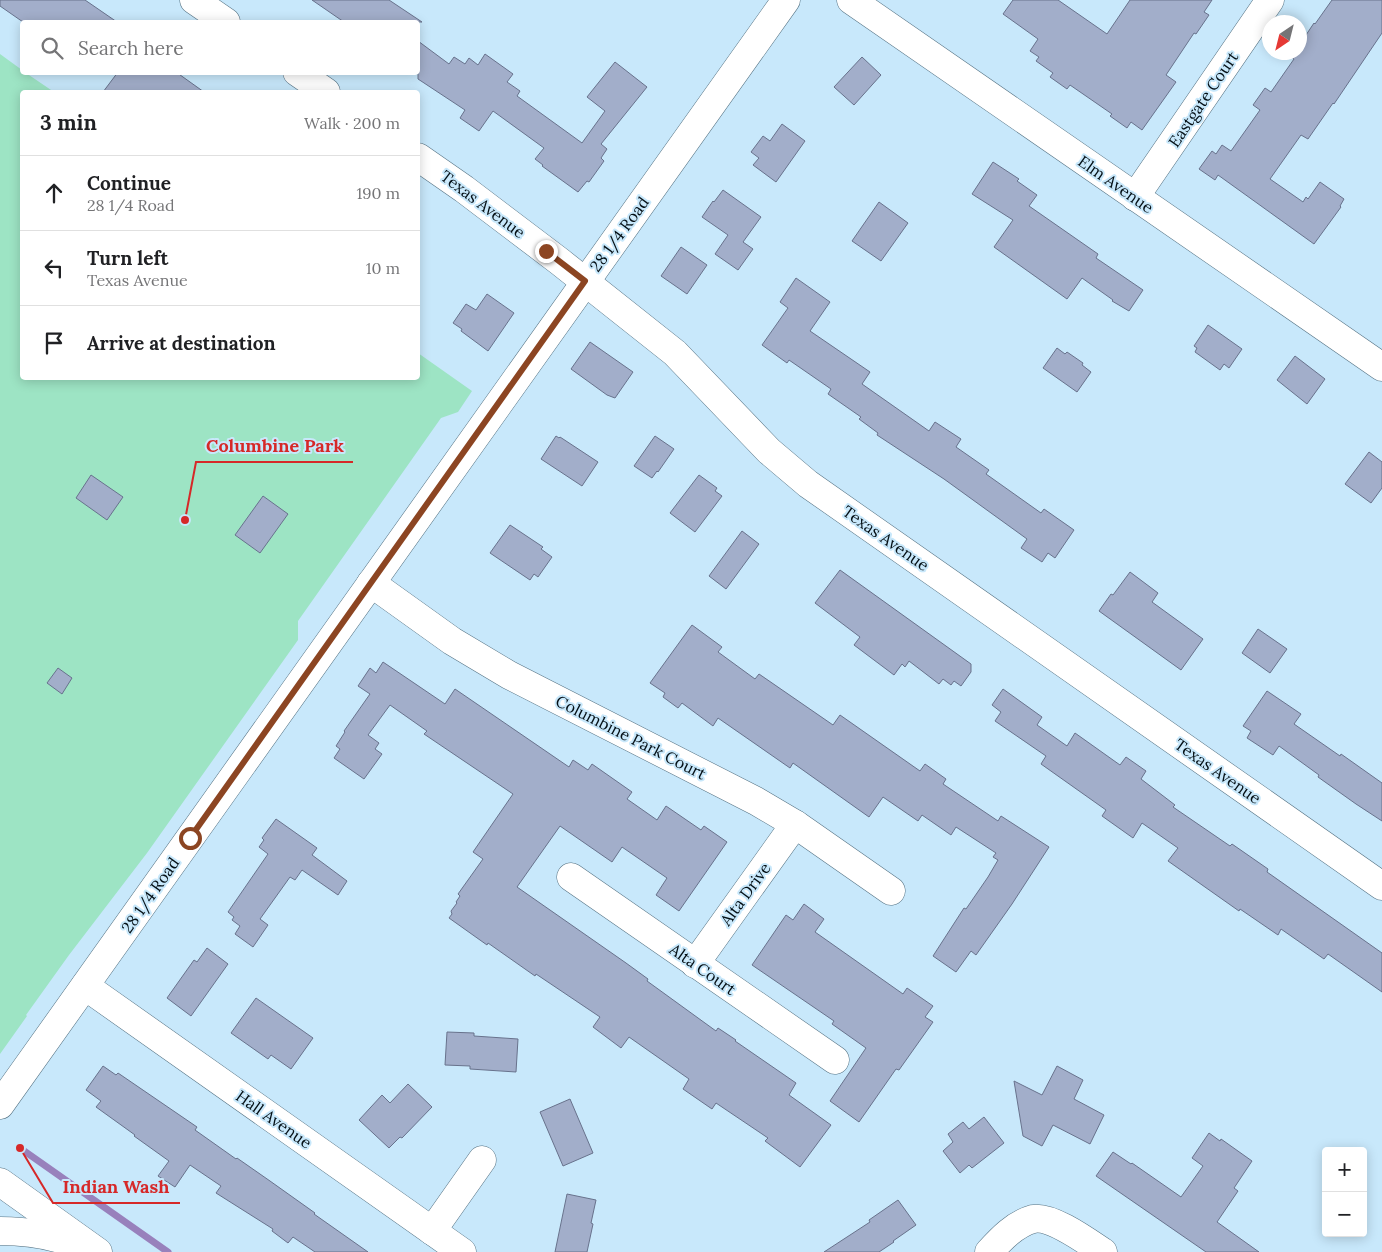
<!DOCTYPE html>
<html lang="en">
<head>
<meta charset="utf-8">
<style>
  :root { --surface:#fff; --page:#f6f6f6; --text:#202124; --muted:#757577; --line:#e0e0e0 }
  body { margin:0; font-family:Lora,serif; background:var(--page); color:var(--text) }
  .controls { position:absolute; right:15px; bottom:15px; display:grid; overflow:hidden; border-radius:5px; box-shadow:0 2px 12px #0003 }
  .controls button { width:45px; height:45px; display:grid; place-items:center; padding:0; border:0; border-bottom:1px solid var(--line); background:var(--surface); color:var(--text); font:25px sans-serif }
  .compass { position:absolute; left:1262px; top:15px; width:45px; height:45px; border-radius:50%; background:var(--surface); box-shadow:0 2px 12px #0003; rotate:215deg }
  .stop { position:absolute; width:15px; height:15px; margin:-11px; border:4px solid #8c4522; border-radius:50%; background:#fff }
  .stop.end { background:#8c4522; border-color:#fff; box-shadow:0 1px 5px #0008 }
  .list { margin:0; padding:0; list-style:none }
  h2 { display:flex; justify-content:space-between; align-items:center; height:65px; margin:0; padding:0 20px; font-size:21px }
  h2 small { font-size:16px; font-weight:400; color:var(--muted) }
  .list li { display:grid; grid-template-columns:32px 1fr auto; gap:15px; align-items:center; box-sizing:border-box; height:75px; padding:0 20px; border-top:1px solid var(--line) }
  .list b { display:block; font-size:19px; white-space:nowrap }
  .list p { margin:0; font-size:16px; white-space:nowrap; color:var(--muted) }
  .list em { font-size:16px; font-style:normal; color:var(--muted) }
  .icon { flex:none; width:28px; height:28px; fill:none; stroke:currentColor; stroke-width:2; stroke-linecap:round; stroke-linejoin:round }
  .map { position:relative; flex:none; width:1382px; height:1252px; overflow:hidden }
  .search { position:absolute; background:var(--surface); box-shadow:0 2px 12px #0003; left:20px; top:20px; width:400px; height:55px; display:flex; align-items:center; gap:12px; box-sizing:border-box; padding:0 18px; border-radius:5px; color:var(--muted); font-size:19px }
  .panel { position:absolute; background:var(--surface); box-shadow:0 2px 12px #0003; left:20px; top:90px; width:400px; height:290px; border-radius:5px }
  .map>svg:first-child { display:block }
  .green { fill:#9de4c4 }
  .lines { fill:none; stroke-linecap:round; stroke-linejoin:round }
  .stream { stroke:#9881bc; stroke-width:7 }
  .building { fill:#a2aeca; stroke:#68728c }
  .minor-casing { stroke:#557283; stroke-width:29 }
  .major-casing { stroke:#557283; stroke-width:29 }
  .minor { stroke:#fff; stroke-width:28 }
  .major { stroke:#fff; stroke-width:28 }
  .route { stroke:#8c4522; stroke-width:6 }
  .labels { text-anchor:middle; stroke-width:4; stroke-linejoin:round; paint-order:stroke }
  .street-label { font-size:16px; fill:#040f15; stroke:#c8e8fb }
  .leader { fill:none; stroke:#d62828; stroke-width:2 }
  .callout-dot { fill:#d62828; stroke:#c8e8fb; stroke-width:2 }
  .callout-label { font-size:18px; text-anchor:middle; font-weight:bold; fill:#d62828; stroke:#c8e8fb; stroke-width:4; stroke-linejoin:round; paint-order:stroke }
</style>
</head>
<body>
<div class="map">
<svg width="1382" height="1252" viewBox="0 0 1382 1252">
  <rect width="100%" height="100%" fill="#c8e8fb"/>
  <!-- green -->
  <polygon class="green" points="0,54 22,70 22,72 26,73 54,92 22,92 22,378 418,378 418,353 472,391 458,412 441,418 298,621 298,640 147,853 69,955 26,1015 27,1016 0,1054"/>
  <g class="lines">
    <!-- stream -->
    <polyline class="stream" points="20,1148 168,1252"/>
  </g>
  <!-- building -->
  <g class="building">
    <polygon points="0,0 85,0 117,22 23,22 0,6"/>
    <polygon points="312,0 389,0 422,22 344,22"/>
    <polygon points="1013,0 1058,0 1107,34 1130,0 1212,0 1204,12 1209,15 1196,34 1194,33 1166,75 1176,82 1142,130 1131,122 1127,128 1110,116 1112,114 1070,85 1067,89 1050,77 1053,73 1036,61 1039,57 1030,51 1038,39 1003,14"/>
    <polygon points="1332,0 1382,0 1382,33 1334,104 1333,103 1308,139 1301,135 1270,179 1303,202 1306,197 1308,199 1320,182 1344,199 1340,206 1341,207 1314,244 1218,175 1215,180 1199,169 1212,151 1216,154 1222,145 1231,151 1260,110 1253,105 1265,88 1271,92 1294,59 1289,55 1291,52 1300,52 1300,40 1302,37 1304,38 1314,23 1315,24"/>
    <polygon points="418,41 449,64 454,57 465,64 469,58 478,65 485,54 513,74 507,82 520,91 517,96 582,143 605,111 587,97 615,62 647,87 601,144 607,149 601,158 604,161 589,182 587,181 578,192 542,166 543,165 535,159 544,148 493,111 479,131 460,118 465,110 418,79"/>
    <polygon points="862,57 881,75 854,105 834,87"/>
    <polygon points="118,72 176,72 204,92 103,92"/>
    <polygon points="782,124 805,141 776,182 753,165 759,158 751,152 763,136 770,141"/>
    <polygon points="993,162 1019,179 1017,181 1037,195 1029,206 1098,254 1096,258 1143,290 1129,311 1112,301 1113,300 1082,278 1067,299 994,247 1013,220 972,194"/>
    <polygon points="723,190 761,217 743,242 753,249 738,270 715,254 728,235 702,217 713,201 714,202"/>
    <polygon points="879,202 908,223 881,261 852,241"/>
    <polygon points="681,247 707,265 687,294 661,276"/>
    <polygon points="796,278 830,302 810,331 870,372 862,384 929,431 935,422 961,439 956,447 989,470 986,474 1041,513 1044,509 1074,530 1055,558 1048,553 1042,562 1021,548 1027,539 944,479 877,435 878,433 859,419 861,417 828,394 831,389 789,360 787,363 762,345 788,308 780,302"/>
    <polygon points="487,294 514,313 488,351 461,331 462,329 453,323 466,304 476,310"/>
    <polygon points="1208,325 1242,349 1229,368 1224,364 1220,370 1195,352 1197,348 1194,346"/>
    <polygon points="590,342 633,372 615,398 607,395 571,369"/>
    <polygon points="1057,348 1065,354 1067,352 1083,363 1082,365 1091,372 1077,392 1043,368"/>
    <polygon points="1295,356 1325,379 1307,404 1277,380"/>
    <polygon points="556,436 559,438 560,437 598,462 582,486 541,459"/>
    <polygon points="655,436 674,449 658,472 657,471 652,478 634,466"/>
    <polygon points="1369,452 1382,462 1382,488 1371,503 1345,484"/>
    <polygon points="91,475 123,497 107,520 76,498"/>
    <polygon points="699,475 717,488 715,491 722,496 695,532 670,513"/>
    <polygon points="263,496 288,514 260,553 235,535"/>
    <polygon points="510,525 543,547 541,549 552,557 538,577 534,574 530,580 490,553"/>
    <polygon points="742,531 759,544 726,589 709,576"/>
    <polygon points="840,570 971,664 971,672 961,686 954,681 951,685 943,679 939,684 909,661 905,667 902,664 894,675 854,645 860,637 815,603"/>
    <polygon points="1130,572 1158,593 1152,602 1203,639 1181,670 1099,611 1111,594 1113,595"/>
    <polygon points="692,625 722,647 718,652 755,679 759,674 833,725 840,715 920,771 925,764 946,779 943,784 998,821 1001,816 1049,847 1012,904 976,955 971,951 956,972 933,956 964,908 966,909 988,877 998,860 993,857 996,853 956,827 951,835 922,815 918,821 883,797 869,817 793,763 790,768 718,718 713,726 682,703 678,708 663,697 665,693 650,683"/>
    <polygon points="1258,629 1287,649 1270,673 1242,653"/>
    <polygon points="383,662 445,704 455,689 569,767 573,760 588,770 592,764 632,792 627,799 657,820 666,806 701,830 704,826 727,842 679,911 656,895 667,878 622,847 612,862 560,826 517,887 626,963 648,979 647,981 716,1031 718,1028 736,1040 735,1041 796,1083 789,1095 831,1125 800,1167 765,1141 768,1138 716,1103 712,1109 683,1089 689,1079 629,1037 621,1048 593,1027 600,1017 536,974 535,976 488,943 487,945 449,918 452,914 451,911 457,903 456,902 460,896 458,894 483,859 473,852 513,794 424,734 427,731 390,705 368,735 379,743 375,749 382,754 364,779 334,758 340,749 336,746 345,732 344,731 370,694 358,686 370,668 376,673"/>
    <polygon points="58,668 72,678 62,694 47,683"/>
    <polygon points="1003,689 1042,717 1037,725 1067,746 1075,733 1120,765 1126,757 1146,771 1141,779 1175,805 1173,807 1230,846 1232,844 1268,869 1267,872 1382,953 1382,992 1328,954 1324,959 1281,929 1278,935 1240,909 1239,911 1168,861 1178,848 1142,823 1133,838 1102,816 1106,810 1041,764 1046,756 995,721 1001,712 992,705"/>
    <polygon points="1267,691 1301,714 1294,724 1340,756 1341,754 1382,783 1382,821 1356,804 1318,777 1319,775 1279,746 1273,755 1247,738 1251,731 1243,726"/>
    <polygon points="276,819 317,848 312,855 347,881 338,895 302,870 295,880 290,877 260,919 268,925 253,947 235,934 240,926 232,920 234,917 228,912 268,854 259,847 264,840 262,838"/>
    <polygon points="804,904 824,919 815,932 903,994 907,988 933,1006 925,1017 933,1022 899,1070 896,1069 859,1122 830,1101 866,1048 832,1024 834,1021 752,965 786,915 793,920"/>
    <polygon points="207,948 228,964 191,1016 167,998 194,960 197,962"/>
    <polygon points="256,998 313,1038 291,1069 271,1055 268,1059 231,1033"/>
    <polygon points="447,1032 474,1033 474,1036 518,1039 516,1072 470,1069 470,1066 445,1065"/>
    <polygon points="103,1066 116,1075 118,1073 197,1127 195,1130 236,1159 237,1158 270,1181 315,1213 314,1214 368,1252 315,1252 293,1237 288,1243 272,1231 273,1229 216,1193 221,1186 190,1165 175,1187 158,1176 169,1161 134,1136 135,1135 96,1107 101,1101 86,1090"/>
    <polygon points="1057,1066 1083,1080 1074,1099 1104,1115 1090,1144 1053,1125 1042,1146 1023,1136 1014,1081 1042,1095"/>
    <polygon points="408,1084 432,1107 402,1138 400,1137 389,1148 359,1120 382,1095 390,1103"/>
    <polygon points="570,1099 593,1153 563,1166 540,1112"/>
    <polygon points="984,1117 1004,1143 972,1168 969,1165 960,1173 943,1151 953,1142 948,1134 963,1122 969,1129"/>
    <polygon points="1209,1133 1220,1141 1221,1139 1252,1161 1234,1188 1238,1191 1217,1222 1259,1252 1206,1252 1096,1176 1113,1152 1131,1164 1132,1163 1181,1197 1203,1166 1192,1158"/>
    <polygon points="567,1194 596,1200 591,1223 593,1224 587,1252 555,1252"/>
    <polygon points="898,1200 916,1225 893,1241 894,1242 879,1252 824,1252 870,1222 869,1220"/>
  </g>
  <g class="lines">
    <!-- minor casing -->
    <g class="minor-casing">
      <g id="minor">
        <polyline points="194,0 226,22"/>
        <polyline points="851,0 1382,367"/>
        <polyline points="297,72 326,92"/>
        <polyline points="418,157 464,189 559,261 675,353 769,451 808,484 1382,886"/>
        <polyline points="1135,197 1270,0"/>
        <polyline points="371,583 452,641 509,675 756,801 795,824 891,891"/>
        <polyline points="571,877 835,1060"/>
        <polyline points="695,964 795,824"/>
        <polyline points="85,986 462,1252"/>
        <polyline points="0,1105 786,0"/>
        <polyline points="432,1231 482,1160"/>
        <path d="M989,1252C1001,1239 1015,1224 1033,1219C1051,1215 1088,1242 1103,1252"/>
      </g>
    </g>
    <!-- major casing -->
    <g class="major-casing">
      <g id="major">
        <polyline points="0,1182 98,1252"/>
        <path d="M0,1231C26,1231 53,1235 77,1245"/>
      </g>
    </g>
    <!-- minor -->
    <use href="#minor" class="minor"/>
    <!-- major -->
    <use href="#major" class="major"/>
  </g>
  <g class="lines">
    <!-- route -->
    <polyline class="route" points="190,838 585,281 546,251"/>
  </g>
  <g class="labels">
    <!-- street labels -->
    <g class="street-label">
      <text transform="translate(1203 99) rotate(-56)" y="6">Eastgate Court</text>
      <text transform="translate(1116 184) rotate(35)" y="6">Elm Avenue</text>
      <text transform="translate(483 204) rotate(37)" y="6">Texas Avenue</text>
      <text transform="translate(619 234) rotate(-54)" y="6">28 1/4 Road</text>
      <text transform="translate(886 538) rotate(35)" y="6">Texas Avenue</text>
      <text transform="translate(631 737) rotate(27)" y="6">Columbine Park Court</text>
      <text transform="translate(1218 771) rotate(35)" y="6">Texas Avenue</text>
      <text transform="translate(745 894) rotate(-54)" y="6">Alta Drive</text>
      <text transform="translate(150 895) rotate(-55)" y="6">28 1/4 Road</text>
      <text transform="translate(703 969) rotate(35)" y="6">Alta Court</text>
      <text transform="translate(274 1119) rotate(35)" y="6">Hall Avenue</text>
    </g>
  </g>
  <!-- callouts -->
  <path class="leader" d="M185 520L196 462H353M20 1148L53 1203H180"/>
  <g class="callout-dot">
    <circle cx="185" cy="520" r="5"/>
    <circle cx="20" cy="1148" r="5"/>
  </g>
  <g class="callout-label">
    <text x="275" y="452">Columbine Park</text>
    <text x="116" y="1193">Indian Wash</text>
  </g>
</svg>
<div class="controls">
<button>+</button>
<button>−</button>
</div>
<svg class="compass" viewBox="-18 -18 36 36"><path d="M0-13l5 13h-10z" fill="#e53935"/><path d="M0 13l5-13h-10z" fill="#757577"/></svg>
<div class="stop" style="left:190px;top:838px"></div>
<div class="stop end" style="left:546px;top:251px"></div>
<div class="search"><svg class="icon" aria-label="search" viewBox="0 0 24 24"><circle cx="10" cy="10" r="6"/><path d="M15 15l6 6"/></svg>Search here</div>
<section class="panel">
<h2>3 min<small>Walk · 200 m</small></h2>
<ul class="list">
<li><svg class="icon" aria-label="ahead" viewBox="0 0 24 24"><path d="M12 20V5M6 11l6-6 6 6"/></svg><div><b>Continue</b><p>28 1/4 Road</p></div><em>190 m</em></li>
<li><svg class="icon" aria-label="left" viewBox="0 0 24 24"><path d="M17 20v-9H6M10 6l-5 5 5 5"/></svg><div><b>Turn left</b><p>Texas Avenue</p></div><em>10 m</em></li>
<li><svg class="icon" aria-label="arrive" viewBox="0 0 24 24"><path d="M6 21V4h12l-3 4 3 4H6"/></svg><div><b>Arrive at destination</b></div></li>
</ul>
</section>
</div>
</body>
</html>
